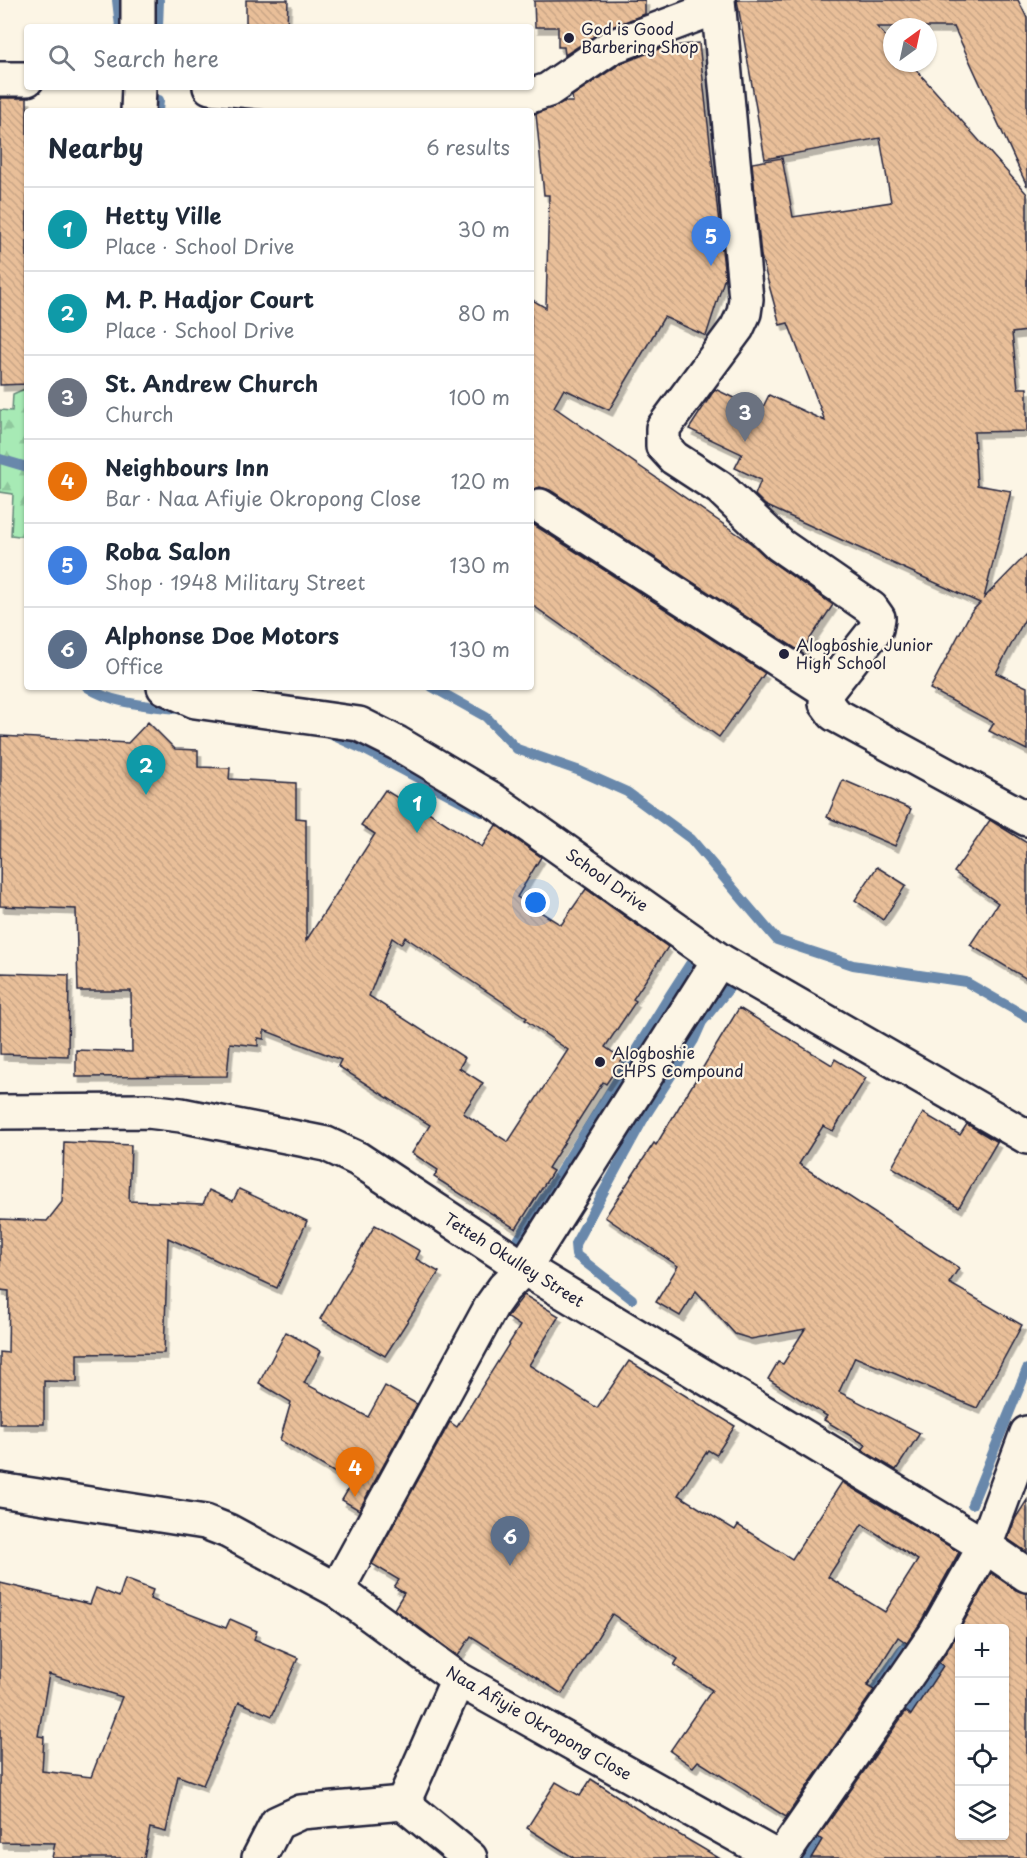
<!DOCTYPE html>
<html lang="en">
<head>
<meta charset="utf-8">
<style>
  :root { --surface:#fff; --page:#f6f6f7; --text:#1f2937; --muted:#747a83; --line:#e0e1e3; --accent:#22223b }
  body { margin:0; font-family:"Playpen Sans",sans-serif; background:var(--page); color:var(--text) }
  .controls { position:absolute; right:18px; bottom:18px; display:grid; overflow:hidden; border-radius:6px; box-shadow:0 2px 4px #0004 }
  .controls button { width:54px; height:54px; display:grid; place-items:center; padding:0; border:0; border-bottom:2px solid var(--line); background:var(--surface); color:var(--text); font:30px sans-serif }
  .compass { position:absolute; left:883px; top:18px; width:54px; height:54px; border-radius:50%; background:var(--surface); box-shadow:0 2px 4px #0004; rotate:33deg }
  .you { position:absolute; left:536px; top:903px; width:21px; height:21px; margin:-15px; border:4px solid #fff; border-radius:50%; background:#1a73e8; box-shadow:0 0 0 9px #1a73e833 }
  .badge { display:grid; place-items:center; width:39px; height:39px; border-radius:50%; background:var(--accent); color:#fff; font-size:20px; font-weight:700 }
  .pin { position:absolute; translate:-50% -50px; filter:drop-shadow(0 2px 3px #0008) }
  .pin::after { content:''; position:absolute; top:32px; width:21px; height:18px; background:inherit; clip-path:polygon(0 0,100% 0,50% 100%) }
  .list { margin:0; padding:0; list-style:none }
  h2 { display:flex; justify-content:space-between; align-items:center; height:78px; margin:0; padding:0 24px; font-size:26px }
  h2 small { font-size:20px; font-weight:400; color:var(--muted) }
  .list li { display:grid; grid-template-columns:39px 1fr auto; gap:18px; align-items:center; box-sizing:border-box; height:84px; padding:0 24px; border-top:2px solid var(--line) }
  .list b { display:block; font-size:22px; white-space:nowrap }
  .list p { margin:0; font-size:20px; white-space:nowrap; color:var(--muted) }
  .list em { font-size:20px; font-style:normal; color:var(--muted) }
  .icon { flex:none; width:33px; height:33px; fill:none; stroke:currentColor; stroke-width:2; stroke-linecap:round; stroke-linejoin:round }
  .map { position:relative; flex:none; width:1027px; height:1858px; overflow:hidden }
  .search { position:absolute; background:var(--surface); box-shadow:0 2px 4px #0004; left:24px; top:24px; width:510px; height:66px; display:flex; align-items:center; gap:15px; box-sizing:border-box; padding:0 21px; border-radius:6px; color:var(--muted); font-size:22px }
  .panel { position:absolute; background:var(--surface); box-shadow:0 2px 4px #0004; left:24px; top:108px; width:510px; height:582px; border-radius:6px }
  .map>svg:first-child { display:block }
  .forest { fill:url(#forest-firs); stroke:#648678; stroke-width:1.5 }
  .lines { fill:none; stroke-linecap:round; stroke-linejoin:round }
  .stream { stroke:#6988ab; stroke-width:10 }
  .building { fill:url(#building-back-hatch); stroke:#22223b; stroke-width:1.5; fill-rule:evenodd; filter:url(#shadow) }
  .street-casing { stroke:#22223b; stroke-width:38 }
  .street { stroke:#fcf5e5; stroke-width:33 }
  .poi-dot { fill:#22223b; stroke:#fcf5e5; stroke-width:2 }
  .labels { text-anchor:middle; stroke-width:4.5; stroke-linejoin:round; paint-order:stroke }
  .poi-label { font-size:16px; fill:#22223b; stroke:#fcf5e5; text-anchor:start }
  .street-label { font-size:16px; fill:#22223b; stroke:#fcf5e5 }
</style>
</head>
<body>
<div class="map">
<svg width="1027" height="1858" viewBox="0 0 1027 1858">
  <defs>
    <pattern id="forest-firs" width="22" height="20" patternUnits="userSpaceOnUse" patternTransform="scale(1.5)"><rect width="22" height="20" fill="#a7eab5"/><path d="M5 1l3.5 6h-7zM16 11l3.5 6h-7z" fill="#8fc89d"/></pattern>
    <pattern id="building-back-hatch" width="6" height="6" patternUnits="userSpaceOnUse" patternTransform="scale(1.5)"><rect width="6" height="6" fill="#e9bf99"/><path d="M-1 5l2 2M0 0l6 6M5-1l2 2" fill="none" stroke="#c8a485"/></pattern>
    <filter id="shadow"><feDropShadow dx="3.5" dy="6" stdDeviation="0" flood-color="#0004"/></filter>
  </defs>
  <rect width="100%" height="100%" fill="#fcf5e5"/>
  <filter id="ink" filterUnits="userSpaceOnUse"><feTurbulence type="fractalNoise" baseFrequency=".0167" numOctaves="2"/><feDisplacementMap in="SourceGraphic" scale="12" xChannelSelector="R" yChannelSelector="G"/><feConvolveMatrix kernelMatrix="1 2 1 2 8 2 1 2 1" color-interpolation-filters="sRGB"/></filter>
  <g filter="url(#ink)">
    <!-- forest -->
    <polygon class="forest" points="27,388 27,537 11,535 13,494 0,492 0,410 12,411 13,394"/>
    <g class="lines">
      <!-- stream -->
      <g class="stream">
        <polyline points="117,0 120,27"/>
        <polyline points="158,27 159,0"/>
        <polyline points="158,111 159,100"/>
        <polyline points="0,459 27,467"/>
        <path d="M87,687C113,705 154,706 185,710"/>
        <polyline points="432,687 486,717 517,749 580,771 627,792 691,839 777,940 853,965 966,982 1027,1017"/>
        <polyline points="325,732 367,751 482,812"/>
        <polyline points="517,1242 670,995 690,964 702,954"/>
        <polyline points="632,1299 576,1255 575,1244 644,1118 694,1040 702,1022 739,976"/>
        <polyline points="972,1504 1027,1369"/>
        <polyline points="903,1723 938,1668 978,1591"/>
        <polyline points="808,1784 926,1616 945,1587 960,1541"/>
        <polyline points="806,1858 827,1828"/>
      </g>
    </g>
    <!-- building -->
    <g class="building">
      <polygon points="246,0 288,0 287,27 246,27"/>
      <polygon points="645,0 645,14 604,30 565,55 564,47 558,47 558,27 535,27 534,1"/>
      <polygon points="737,0 1018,0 1027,18 1027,186 954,27 877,27 892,43 892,63 910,63 1027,194 1027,331 1012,333 1018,388 1027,388 1027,431 974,432 977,485 1011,491 984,598 1027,554 1027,615 996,673 1027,687 1027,750 989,731 994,723 930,689 971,612 980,603 765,505 755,495 761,480 735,468 742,454 689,429 715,389 761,411 769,395 825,421 788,323 780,325 761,256 752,163 782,158 793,217 891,202 880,138 765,159"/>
      <polygon points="699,43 725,277 706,336 664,317 609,410 564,389 554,407 752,544 769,560 833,605 801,652 550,490 540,487 531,490 531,299 546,308 549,195 544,195 536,114 563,102 573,102 572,96 620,64 664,47"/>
      <polygon points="0,98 27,98 27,384 0,385"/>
      <polygon points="531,523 765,673 719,737 531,604"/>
      <path d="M148,722L175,749L198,750V767L230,768L229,779L296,783V818L306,819V941L375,834L361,825L385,790L401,800L404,796L482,847L496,825L541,857L517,897L561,925L586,889L668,947L633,999L636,1001L605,1047L623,1059L606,1084L603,1082L548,1168L553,1171L516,1229L434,1177L438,1170L412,1153L430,1125L338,1066L341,1060L264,1030V1039L258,1038V1046L230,1043L227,1076L76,1077V1050L132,1052L131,991H78L76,909L0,906L1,736L128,743ZM405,937L527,1018L525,1020L568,1050L508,1142L463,1113L483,1083L459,1068L465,1058L369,996L392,938L401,944Z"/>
      <polygon points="843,780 911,809 895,846 827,817"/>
      <polygon points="990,820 1027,843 1027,979 970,945 998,903 954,872"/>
      <polygon points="877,867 906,885 883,920 855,900"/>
      <polygon points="0,973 69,975 68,1056 0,1054"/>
      <polygon points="739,1008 832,1065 835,1059 866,1078 833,1131 823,1126 799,1164 959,1268 949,1283 1022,1325 977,1408 855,1357 839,1392 920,1433 896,1470 862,1450 866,1445 824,1420 827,1416 768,1379 778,1362 783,1364 805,1329 751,1339 735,1334 696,1291 680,1316 656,1302 678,1266 605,1217 654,1143 656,1145"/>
      <polygon points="923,1113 960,1135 967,1124 997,1142 959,1207 892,1167"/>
      <polygon points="64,1142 131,1145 129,1201 203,1204 209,1190 233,1201 239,1189 307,1221 277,1288 168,1238 164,1353 77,1354 77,1382 44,1381 44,1424 0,1424 0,1352 8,1353 9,1291 0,1290 0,1219 47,1221 62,1202"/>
      <polygon points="375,1225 420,1251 416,1259 439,1272 385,1356 320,1319"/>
      <path d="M524,1295L559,1316L529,1365L597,1408L629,1361L735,1426L716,1455L708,1450L678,1495L735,1530L738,1525L792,1559L842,1482L959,1552L919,1625L907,1643L898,1637L867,1686L874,1690L786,1817L698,1761L693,1767L670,1751L712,1690L674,1665L678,1659L612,1614L562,1694L471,1636L458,1656L394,1609L404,1593L394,1587L399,1580L372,1564L450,1422L457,1427L520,1326L507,1317ZM862,1524L918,1560L885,1612L828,1577Z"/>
      <polygon points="286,1332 321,1351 304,1383 368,1417 385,1386 417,1404 359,1510 342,1500 352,1483 280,1440 291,1402 259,1383"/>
      <polygon points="1027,1500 1027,1552 1008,1539 1015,1519"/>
      <polygon points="991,1573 1016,1590 1027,1593 1027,1858 811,1858 822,1840 818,1837 906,1711 911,1715 943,1666 939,1663 960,1630 960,1836 1005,1836 1005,1629 960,1629"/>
      <path d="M125,1579L153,1590L150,1599L226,1628L230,1619L257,1631L254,1639L298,1658L272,1716L239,1702L203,1785L178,1776L166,1832L150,1828L144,1858H52L55,1843L0,1842V1583L90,1604L96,1588L119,1597ZM49,1674L122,1697L91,1777L42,1771L44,1737L38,1736Z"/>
      <polygon points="591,1779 651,1818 719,1858 574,1858 527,1828 556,1782 580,1796"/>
    </g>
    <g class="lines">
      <!-- street casing -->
      <g class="street-casing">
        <g id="street">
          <polyline points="138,0 138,27"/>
          <polyline points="718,0 746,299 744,313 737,328 663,428 663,446 674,458 720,488 780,545 871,608 878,618 876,629 827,691 826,703 834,714 1027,819"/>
          <polyline points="0,79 27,79"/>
          <polyline points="210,87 303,96 518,100 548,90 611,47 717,7"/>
          <polyline points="138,111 139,87"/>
          <polyline points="540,506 827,691"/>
          <polyline points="164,687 195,701 359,724 397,743 490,798 719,960 1027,1137"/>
          <polyline points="0,1112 148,1111 181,1115 326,1144 358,1159 524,1268 985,1546 1027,1575"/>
          <polyline points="0,1490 205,1522 228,1531 337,1590 458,1679 778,1858"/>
          <polyline points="337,1590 492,1305 504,1288 524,1268 719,960"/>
          <polyline points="458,1679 403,1803 470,1858"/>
          <polyline points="259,1858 277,1823 301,1812 403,1803"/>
          <polyline points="781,1858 935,1635 985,1546 1027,1433"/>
        </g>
      </g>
      <!-- street -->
      <use href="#street" class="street"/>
    </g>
  </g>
  <!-- markers -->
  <g class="poi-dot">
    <circle cx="569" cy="38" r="6"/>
    <circle cx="784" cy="654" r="6"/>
    <circle cx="600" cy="1062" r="6"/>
  </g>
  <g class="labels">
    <!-- poi labels -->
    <g class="poi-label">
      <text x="581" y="35">God is Good<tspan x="581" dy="18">Barbering Shop</tspan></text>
      <text x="796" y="651">Alogboshie Junior<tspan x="796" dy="18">High School</tspan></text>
      <text x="612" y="1059">Alogboshie<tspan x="612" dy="18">CHPS Compound</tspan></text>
    </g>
    <!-- street labels -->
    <g class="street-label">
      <text transform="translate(607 880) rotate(35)" y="6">School Drive</text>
      <text transform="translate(514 1260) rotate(32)" y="6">Tetteh Okulley Street</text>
      <text transform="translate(539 1723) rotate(30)" y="6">Naa Afiyie Okropong Close</text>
    </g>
  </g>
</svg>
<div class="controls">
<button>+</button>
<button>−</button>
<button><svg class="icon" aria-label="locate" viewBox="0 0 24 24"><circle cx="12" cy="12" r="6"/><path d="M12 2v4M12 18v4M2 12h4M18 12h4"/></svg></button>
<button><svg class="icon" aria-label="layers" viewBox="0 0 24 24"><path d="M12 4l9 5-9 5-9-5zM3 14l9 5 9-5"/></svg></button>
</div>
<svg class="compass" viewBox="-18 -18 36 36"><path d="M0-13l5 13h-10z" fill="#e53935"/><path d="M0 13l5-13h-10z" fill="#747a83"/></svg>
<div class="you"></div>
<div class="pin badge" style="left:417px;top:833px;background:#0f9aa8">1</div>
<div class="pin badge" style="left:146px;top:795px;background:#0f9aa8">2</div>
<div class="pin badge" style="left:745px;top:442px;background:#6b7280">3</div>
<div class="pin badge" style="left:355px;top:1497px;background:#e8710a">4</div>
<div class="pin badge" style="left:711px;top:266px;background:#3f7fe0">5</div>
<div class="pin badge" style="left:510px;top:1566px;background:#5c6f8a">6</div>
<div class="search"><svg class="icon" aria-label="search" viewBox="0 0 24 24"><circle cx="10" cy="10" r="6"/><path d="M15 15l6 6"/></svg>Search here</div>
<section class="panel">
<h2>Nearby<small>6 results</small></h2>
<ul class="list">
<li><span class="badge" style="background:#0f9aa8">1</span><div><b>Hetty Ville</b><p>Place · School Drive</p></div><em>30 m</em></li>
<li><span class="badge" style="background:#0f9aa8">2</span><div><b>M. P. Hadjor Court</b><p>Place · School Drive</p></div><em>80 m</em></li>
<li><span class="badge" style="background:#6b7280">3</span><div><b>St. Andrew Church</b><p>Church</p></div><em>100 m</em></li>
<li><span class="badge" style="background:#e8710a">4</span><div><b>Neighbours Inn</b><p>Bar · Naa Afiyie Okropong Close</p></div><em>120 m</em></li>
<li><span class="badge" style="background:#3f7fe0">5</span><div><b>Roba Salon</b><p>Shop · 1948 Military Street</p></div><em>130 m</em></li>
<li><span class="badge" style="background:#5c6f8a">6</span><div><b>Alphonse Doe Motors</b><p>Office</p></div><em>130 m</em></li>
</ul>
</section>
</div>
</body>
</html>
